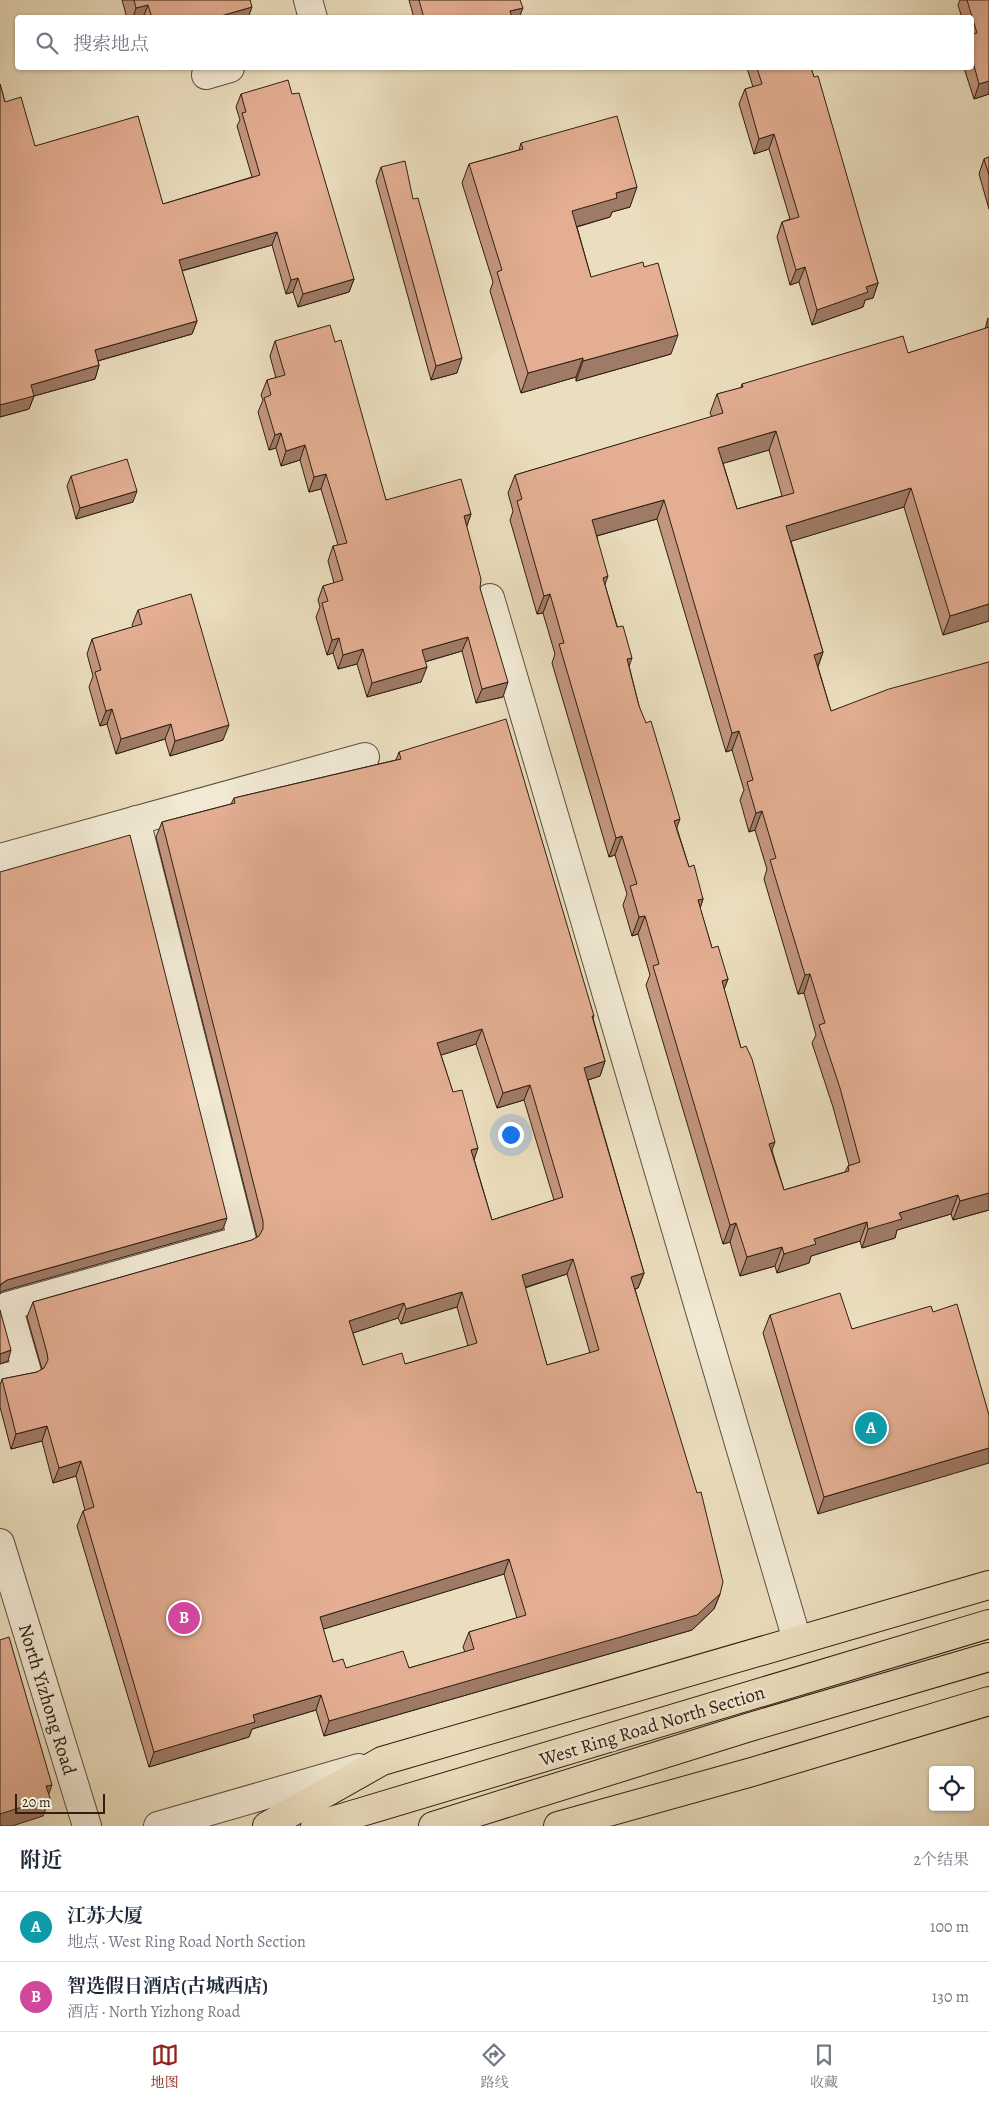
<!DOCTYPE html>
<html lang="zh">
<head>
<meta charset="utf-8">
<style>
  :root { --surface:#fff; --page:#f2f2f3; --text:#1f2937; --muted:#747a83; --line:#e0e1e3; --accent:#8f2418 }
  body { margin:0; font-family:Alegreya,"Noto Serif SC",serif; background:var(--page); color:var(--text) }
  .controls { position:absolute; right:15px; bottom:15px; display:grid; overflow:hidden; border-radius:5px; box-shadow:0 1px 4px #0004 }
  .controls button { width:45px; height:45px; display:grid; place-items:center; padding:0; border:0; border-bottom:1px solid var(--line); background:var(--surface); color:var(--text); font:25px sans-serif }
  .scale { position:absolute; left:15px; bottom:12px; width:90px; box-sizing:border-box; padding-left:5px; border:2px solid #2f1f14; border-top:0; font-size:14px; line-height:18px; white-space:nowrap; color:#2f1f14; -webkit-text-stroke:4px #f2ead5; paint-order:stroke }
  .you { position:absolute; left:510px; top:1134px; width:18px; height:18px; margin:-12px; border:4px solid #fff; border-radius:50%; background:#1a73e8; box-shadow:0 0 0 8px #1a73e833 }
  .badge { display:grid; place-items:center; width:32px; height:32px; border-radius:50%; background:var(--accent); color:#fff; font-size:16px; font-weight:700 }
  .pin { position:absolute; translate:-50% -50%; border:2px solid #fff; box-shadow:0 1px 5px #0006 }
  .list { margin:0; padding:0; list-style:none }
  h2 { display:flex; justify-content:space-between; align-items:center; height:65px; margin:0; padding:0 20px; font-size:21px }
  h2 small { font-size:16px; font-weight:400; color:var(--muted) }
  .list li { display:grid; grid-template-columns:32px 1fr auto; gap:15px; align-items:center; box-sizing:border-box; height:70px; padding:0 20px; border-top:1px solid var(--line) }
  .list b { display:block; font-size:19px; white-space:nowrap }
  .list p { margin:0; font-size:16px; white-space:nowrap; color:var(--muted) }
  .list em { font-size:16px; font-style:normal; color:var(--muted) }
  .icon { flex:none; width:28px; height:28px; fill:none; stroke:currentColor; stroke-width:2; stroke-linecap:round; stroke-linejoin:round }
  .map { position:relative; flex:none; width:989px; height:1826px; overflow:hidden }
  .search { position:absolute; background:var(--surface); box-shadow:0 1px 4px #0004; left:15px; right:15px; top:15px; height:55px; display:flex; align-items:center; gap:12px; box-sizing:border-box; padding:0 18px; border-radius:5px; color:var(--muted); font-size:19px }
  .sheet { height:205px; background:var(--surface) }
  nav { display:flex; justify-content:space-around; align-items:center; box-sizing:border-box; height:70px; border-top:1px solid var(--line); background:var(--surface); font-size:14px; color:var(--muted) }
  nav a { display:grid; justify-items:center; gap:2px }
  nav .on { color:var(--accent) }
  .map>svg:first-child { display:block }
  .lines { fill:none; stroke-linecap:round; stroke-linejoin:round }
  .minor-casing { stroke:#5e4f3e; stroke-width:30 }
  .major-casing { stroke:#2f1f14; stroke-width:30 }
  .minor { stroke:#f2ead5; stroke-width:28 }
  .major { stroke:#ebdebe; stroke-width:28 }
  .wall { fill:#c3967e; stroke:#2f1f14; fill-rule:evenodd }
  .shaded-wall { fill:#9f7a66; stroke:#2f1f14 }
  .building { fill:#e3ae92; stroke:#2f1f14; fill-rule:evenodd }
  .labels { text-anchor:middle; stroke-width:5; stroke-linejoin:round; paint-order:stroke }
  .street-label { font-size:19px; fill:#2f1f14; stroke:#f2ead5 }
</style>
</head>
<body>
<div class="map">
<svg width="989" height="1826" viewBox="0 0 989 1826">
  <rect width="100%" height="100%" fill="#ebdebe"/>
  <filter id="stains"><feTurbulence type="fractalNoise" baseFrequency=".004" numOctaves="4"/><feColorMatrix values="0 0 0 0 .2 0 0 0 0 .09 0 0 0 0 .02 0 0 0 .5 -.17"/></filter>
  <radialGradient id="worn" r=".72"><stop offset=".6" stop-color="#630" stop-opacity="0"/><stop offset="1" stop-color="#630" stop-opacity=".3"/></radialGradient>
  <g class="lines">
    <!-- minor casing -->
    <g class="minor-casing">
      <g id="minor">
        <polyline points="308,0 313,18"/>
        <polyline points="206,75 230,68"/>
        <polyline points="490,598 797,1640"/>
        <polyline points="0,858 365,757"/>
        <polyline points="0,1379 27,1372 8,1306 242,1240 136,820"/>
        <polyline points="0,1543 87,1826"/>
        <polyline points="158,1826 359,1768"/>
      </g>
    </g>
    <!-- major casing -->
    <g class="major-casing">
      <g id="major">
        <polyline points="267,1826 382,1761 989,1585"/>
        <polyline points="315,1826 989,1624"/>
        <polyline points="433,1826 750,1727 989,1657"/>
        <polyline points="558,1826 752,1772 989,1701"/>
      </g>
    </g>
    <!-- minor -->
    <use href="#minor" class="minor"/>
    <!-- major -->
    <use href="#major" class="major"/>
  </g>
  <!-- wall -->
  <g class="wall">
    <polygon points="122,0 250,0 248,18 127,18"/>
    <polygon points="409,0 520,0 519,18 414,18"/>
    <polygon points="960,0 989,0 989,94 974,99 964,68 972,68 972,18 962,18 958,5"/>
    <polygon points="747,68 811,68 878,283 873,298 865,300 863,307 812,325 799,282 790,285 777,237 782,222 790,219 769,149 754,154 739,104 745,89 753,87"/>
    <polygon points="0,84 5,102 35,146 163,204 252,177 237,126 240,120 236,107 241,94 354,279 349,292 298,307 293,292 286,294 272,245 182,271 197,321 192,334 98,361 99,365 95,379 34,396 29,409 0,417"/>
    <polygon points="521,143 630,207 612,212 610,217 577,227 591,277 671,354 576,381 576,377 521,393 490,291 493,282 462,183 469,164 519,150"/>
    <polygon points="989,157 989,209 979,174 984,159"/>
    <polygon points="381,167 413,199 457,373 431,380 376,181"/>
    <path d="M988,318L989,621L943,635L904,507L791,541L823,652L818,667L831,711L989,662V1210L953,1220L951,1214L897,1230L895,1238L862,1248L860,1241L811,1256L809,1263L777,1273L775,1266L740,1276L730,1242L723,1244L646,985L650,975L638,934L632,936L623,905L627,894L615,855L609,857L552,663L555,654L543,613L537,614L510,520L513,511L508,493L515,475L712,417L710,413L717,394L741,388L742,384L908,353L985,329ZM769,450L782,496L737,509L723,463ZM657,519L726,752L732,750L744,790L740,800L749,832L755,830L767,869L764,879L798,994L804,993L816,1035L812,1043L833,1107L849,1165L848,1166L845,1172L784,1190L741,1048L724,989L728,979L712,948L700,908L703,899L689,867L639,706L629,666L605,585L597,536Z"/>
    <polygon points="275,341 335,342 386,500 471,514 466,527 480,588 503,697 476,703 462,651 425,662 421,682 367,697 357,664 338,669 333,653 327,655 316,617 320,607 318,600 323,586 334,583 328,561 333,546 338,545 321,489 309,492 300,460 281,466 276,448 269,450 258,412 263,400 261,395 267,380 276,378 270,356"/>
    <polygon points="71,476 133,502 76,519 67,486"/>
    <polygon points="138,610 223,740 170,756 165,739 116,754 107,724 100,726 89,687 93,676 87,654 92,639 133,627 132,625"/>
    <path d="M399,752L594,1016L593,1018L605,1061L600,1076L588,1080L644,1273L638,1288L635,1289L720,1594L714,1609L692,1630L324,1736L316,1710L252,1729L249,1737L149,1767L77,1526L83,1511L85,1510L76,1476L53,1483L42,1441L11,1449L0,1407V1385L2,1379L37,1372L42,1369L27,1317L33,1302L252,1240L257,1237L156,837L162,822L231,804L234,798L396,760ZM476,1044L497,1108L524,1100L554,1200L492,1220L474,1159L441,1055ZM567,1274L590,1353L547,1365L525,1288ZM457,1307L468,1346L405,1364L363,1365L353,1333L398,1318L401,1324ZM504,1574L517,1618L469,1632L463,1647L465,1652L409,1668H346L333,1662L323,1629Z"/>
    <polygon points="933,1312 818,1514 763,1333 770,1315 852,1329"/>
  </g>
  <!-- shaded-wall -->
  <g class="shaded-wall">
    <polygon points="148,5 143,18 133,18 136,8"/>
    <polygon points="252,7 248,18 214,18"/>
    <polygon points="523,8 519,18 508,18 510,11"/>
    <polygon points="989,81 989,94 974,99 979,84"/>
    <polygon points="774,134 769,149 754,154 759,139"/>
    <polygon points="637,187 630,207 612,212 610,217 565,230 572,211 616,193"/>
    <polygon points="277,232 272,245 174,273 179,260"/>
    <polygon points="805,267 799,282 790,285 796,270"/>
    <polygon points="298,278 293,292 286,294 291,280"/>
    <polygon points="354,279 349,292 298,307 303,294"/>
    <polygon points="878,283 873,298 865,300 863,307 812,325 817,310 866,287"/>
    <polygon points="197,321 192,334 90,363 95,350"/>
    <polygon points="678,335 671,354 576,381 583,361"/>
    <polygon points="462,358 457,373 431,380 436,366"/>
    <polygon points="583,358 576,377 521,393 528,373"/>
    <polygon points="99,365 95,379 34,396 29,409 0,417 0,405 31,385"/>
    <polygon points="776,431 769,450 711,467 718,448"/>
    <polygon points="281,433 276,448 269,450 275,435"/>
    <polygon points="305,445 300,460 281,466 286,451"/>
    <polygon points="326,474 321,489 309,492 314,477"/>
    <polygon points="911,488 904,507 779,545 786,526"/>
    <polygon points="137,491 133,502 76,519 80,508"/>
    <polygon points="664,500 657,519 585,539 592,520"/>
    <polygon points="471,514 466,529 464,516"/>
    <polygon points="608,576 601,595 603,578"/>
    <polygon points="550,594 543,613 537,614 544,596"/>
    <polygon points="989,604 989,621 943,635 950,616"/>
    <polygon points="468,637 462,651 417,664 422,650"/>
    <polygon points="339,638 333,653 327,655 332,640"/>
    <polygon points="363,649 357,664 338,669 343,655"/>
    <polygon points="823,652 816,671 814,655"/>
    <polygon points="632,658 625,677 627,659"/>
    <polygon points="427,667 421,682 367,697 372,683"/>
    <polygon points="508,682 503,697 476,703 482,689"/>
    <polygon points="112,709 107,724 100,726 106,711"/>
    <polygon points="171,724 165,739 116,754 121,739"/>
    <polygon points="229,725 223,740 170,756 175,741"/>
    <polygon points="739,731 732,750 726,752 732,733"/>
    <polygon points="762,811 755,830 749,832 756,813"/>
    <polygon points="680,819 673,838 674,821"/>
    <polygon points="622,836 615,855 609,857 616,838"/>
    <polygon points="703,899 697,918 698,900"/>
    <polygon points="645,916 638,934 632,936 639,917"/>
    <polygon points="810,974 804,993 798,994 805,975"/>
    <polygon points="728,979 721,998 722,981"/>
    <polygon points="482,1029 476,1044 432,1058 437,1043"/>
    <polygon points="605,1061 600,1076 579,1083 584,1068"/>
    <polygon points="530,1085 524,1100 497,1108 503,1093"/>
    <polygon points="775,1142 768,1161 769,1144"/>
    <polygon points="478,1148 473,1163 471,1150"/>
    <polygon points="989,1193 989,1210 953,1220 960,1201"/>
    <polygon points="958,1195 951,1214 897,1230 895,1238 862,1248 868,1229 899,1213"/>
    <polygon points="227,1218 223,1229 3,1291 0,1293 0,1286 1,1284 7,1280"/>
    <polygon points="867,1222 860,1241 811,1256 809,1263 777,1273 784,1254 814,1239"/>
    <polygon points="736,1223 730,1242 723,1244 730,1225"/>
    <polygon points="782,1247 775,1266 740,1276 747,1257"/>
    <polygon points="573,1259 567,1274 516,1290 522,1275"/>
    <polygon points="644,1273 638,1288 626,1292 631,1277"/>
    <polygon points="462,1292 457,1307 401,1324 406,1309"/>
    <polygon points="404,1303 398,1318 344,1336 349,1321"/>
    <polygon points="11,1350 8,1361 0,1364 0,1354"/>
    <polygon points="47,1426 42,1441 11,1449 16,1434"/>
    <polygon points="989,1448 989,1463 818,1514 824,1497"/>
    <polygon points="81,1461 76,1476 53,1483 59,1468"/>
    <polygon points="509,1559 504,1574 314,1632 320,1617"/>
    <polygon points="720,1594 714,1609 692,1630 324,1736 329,1721"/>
    <polygon points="321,1695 316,1710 252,1729 249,1737 149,1767 154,1752 253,1715"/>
    <polygon points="52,1785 47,1799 50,1798 43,1816 12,1826 0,1826 0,1814 46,1786"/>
  </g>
  <!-- building -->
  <g class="building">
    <polygon points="134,0 250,0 252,7 214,18 152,18 148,5 136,8"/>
    <polygon points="419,0 520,0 523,8 510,11 512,17 510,18 424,18"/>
    <polygon points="967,0 989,0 989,81 979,84 972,58 972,34 977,33"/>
    <polygon points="757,68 811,68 814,77 818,76 878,283 866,287 868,292 817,310 805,267 796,270 782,222 799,217 774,134 759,139 745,89 762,84"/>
    <polygon points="288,80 292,94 299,93 354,279 303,294 298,278 291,280 277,232 179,260 197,321 95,350 99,365 31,385 34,396 0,405 0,84 5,102 21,97 35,146 138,116 163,204 260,175 242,113 246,112 241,94"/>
    <polygon points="617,116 637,187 616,193 617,198 572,211 591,277 643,262 644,267 658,263 678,335 583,361 583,358 528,373 497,272 502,270 469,164 523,149 521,143"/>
    <polygon points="989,157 989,175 984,159"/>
    <polygon points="405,161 413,199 418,198 462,358 436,366 381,167"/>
    <polygon points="330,325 335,342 341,340 386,500 461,479 471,514 464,516 481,579 480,588 508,682 482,689 468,637 422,650 427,667 372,683 363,649 343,655 339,638 332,640 322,603 328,601 323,586 343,580 333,546 347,543 326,474 314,477 305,445 286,451 281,433 275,435 264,398 271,395 267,380 285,375 275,341"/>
    <path d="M989,327V604L950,616L911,488L786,526L823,652L814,655L831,711L889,689L989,662V1193L960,1201L958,1195L899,1213L902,1219L868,1229L867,1222L814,1239L816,1244L784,1254L782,1247L747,1257L736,1223L730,1225L653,966L659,964L645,916L639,917L630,886L637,884L622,836L616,838L559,644L564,643L550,594L544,596L517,501L522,499L515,475L723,413L717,394L743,387L742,384L903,336L908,353ZM776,431L794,493L737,509L718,448ZM664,500L732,733L739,731L753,780L747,782L756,813L762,811L776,858L770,860L805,975L810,974L825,1023L819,1025L840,1088L860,1162L848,1166L849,1171L784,1190L769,1144L775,1142L752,1059L746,1046L741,1048L722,981L728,979L718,946L712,948L698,900L703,899L694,865L689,867L674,821L680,819L671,788L651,721L646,723L639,706L627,659L632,658L623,626L617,627L603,578L608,576L592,520Z"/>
    <polygon points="127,459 137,491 80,508 71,476"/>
    <polygon points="191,594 229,725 175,741 171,724 121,739 112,709 106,711 95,672 101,670 92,639 142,624 138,610"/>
    <path d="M506,719L594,1016H592L605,1061L584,1068L644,1273L631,1277L697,1493L701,1492L723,1582L720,1594L697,1615L329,1721L321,1695L253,1715L255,1722L154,1752L83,1511L94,1507L81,1461L59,1468L47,1426L16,1434L2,1379L37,1372L44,1368L48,1360L47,1353L33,1302L252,1240L259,1236L263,1229V1221L162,822L235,803L234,798L401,759L399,752ZM482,1029L503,1093L530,1085L563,1197L492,1220L471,1150L478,1148L462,1090L453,1092L437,1043ZM573,1259L599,1350L547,1365L522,1275ZM462,1292L477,1343L405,1364L402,1353L363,1365L349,1321L404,1303L406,1309ZM509,1559L526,1615L469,1632L474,1649L409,1668L403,1651L346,1668L343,1659L333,1662L320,1617Z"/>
    <polygon points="130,835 227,1218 7,1280 1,1284 0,1286 0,872"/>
    <polygon points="840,1293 852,1329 931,1306 933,1312 957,1304 989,1415 989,1448 824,1497 770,1315"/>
    <polygon points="0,1310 11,1350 0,1354"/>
    <polygon points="9,1637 52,1785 46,1786 50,1798 0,1814 0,1640"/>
  </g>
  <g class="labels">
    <!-- street labels -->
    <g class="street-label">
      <text transform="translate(48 1699) rotate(73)" y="7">North Yizhong Road</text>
      <text transform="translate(652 1725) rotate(-17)" y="7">West Ring Road North Section</text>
    </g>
  </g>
  <rect width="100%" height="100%" filter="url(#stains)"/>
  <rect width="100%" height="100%" fill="url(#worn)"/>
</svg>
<div class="controls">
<button><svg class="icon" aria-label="locate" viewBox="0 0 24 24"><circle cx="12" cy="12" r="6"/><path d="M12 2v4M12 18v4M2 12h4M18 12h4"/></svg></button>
</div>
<div class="scale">20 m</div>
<div class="you"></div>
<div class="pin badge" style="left:871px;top:1428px;background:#0f9aa8">A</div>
<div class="pin badge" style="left:184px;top:1618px;background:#d1479c">B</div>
<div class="search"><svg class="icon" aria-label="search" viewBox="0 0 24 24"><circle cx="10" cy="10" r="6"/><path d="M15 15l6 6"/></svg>搜索地点</div>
</div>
<section class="sheet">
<h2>附近<small>2个结果</small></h2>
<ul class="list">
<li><span class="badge" style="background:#0f9aa8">A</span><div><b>江苏大厦</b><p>地点 · West Ring Road North Section</p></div><em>100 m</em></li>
<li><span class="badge" style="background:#d1479c">B</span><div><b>智选假日酒店(古城西店)</b><p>酒店 · North Yizhong Road</p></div><em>130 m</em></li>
</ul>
</section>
<nav>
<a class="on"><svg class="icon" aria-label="map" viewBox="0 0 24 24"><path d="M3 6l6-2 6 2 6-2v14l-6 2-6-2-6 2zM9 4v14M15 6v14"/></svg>地图</a>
<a><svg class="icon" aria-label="directions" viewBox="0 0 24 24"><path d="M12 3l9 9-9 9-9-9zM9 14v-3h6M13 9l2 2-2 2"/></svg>路线</a>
<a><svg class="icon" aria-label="saved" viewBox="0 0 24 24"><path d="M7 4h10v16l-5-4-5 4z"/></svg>收藏</a>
</nav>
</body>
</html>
